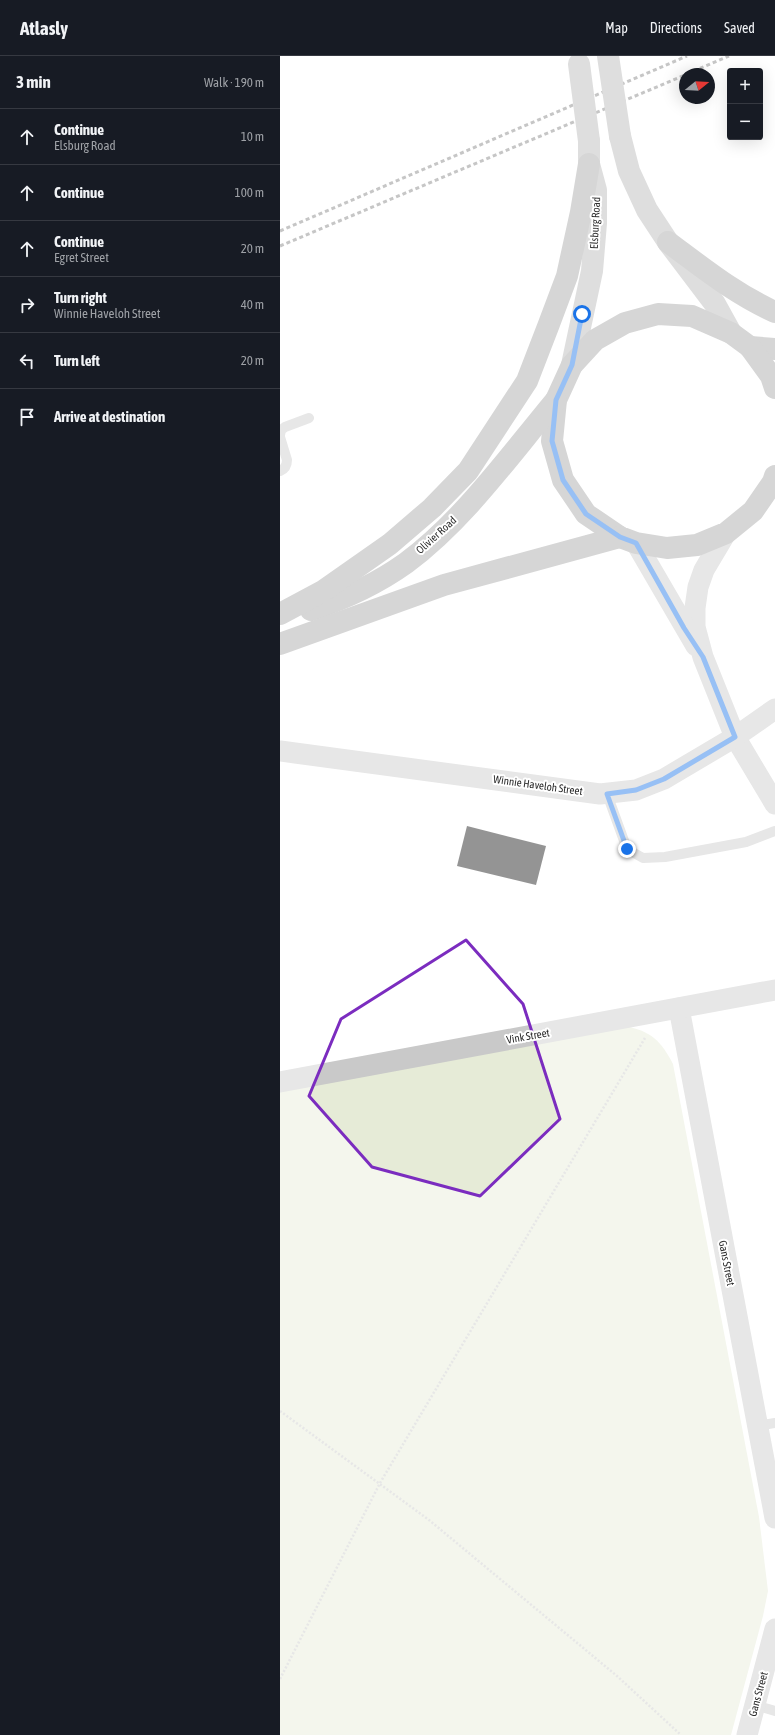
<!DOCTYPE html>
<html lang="en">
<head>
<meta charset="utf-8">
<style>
  :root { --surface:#171b24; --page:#20242c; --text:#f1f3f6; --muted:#9ea1a6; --line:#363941 }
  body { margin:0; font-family:"Asap Condensed",sans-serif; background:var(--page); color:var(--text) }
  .controls { position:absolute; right:12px; top:12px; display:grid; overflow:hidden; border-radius:4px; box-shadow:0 4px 16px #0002 }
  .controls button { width:36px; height:36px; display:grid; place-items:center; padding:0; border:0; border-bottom:1px solid var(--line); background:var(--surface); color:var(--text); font:20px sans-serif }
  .compass { position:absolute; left:399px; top:12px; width:36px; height:36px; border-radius:50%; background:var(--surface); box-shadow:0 4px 16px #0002; rotate:72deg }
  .stop { position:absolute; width:12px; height:12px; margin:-9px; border:3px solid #1a73e8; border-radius:50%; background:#fff }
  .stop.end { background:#1a73e8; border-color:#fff; box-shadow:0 1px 4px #0008 }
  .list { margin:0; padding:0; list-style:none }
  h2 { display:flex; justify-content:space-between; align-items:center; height:52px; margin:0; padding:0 16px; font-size:17px }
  h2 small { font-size:13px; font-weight:400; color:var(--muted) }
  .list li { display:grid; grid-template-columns:26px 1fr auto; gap:12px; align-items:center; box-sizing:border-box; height:56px; padding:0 16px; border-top:1px solid var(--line) }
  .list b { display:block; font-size:15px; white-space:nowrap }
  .list p { margin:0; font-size:13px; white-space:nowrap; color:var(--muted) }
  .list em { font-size:13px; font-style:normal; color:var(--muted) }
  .icon { flex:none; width:22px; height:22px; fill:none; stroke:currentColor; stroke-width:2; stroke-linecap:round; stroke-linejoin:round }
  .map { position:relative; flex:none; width:495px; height:1679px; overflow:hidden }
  header { display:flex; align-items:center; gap:24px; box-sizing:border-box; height:56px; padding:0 20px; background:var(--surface); border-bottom:1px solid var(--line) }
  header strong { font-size:19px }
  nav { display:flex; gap:22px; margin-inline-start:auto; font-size:14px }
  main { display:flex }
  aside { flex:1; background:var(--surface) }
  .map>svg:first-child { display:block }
  .green { fill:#e6ebd7 }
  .building { fill:#131313 }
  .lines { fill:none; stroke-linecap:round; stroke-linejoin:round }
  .path { stroke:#c9c9c9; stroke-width:2.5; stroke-dasharray:2 2; stroke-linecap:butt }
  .service { stroke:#c9c9c9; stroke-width:10 }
  .minor { stroke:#c9c9c9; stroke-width:21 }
  .secondary { stroke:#b6b6b6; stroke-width:22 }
  .primary { stroke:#a4a4a4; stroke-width:22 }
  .rail { stroke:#818181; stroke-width:3; stroke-dasharray:4 3; stroke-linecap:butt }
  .secondary-bridge { stroke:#b6b6b6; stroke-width:22 }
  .route { stroke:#1a73e8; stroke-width:5 }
  .marked { fill:none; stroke:#7b2cbf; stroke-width:3; stroke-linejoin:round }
  .labels { text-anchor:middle; stroke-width:4; stroke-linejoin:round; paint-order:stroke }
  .street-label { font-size:11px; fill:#2c2c2c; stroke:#fff }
</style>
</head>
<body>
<header>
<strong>Atlasly</strong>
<nav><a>Map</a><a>Directions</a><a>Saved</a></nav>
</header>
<main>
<aside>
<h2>3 min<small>Walk · 190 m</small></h2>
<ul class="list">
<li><svg class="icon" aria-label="ahead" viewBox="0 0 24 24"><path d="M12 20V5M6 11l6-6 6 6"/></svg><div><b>Continue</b><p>Elsburg Road</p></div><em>10 m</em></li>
<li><svg class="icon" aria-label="ahead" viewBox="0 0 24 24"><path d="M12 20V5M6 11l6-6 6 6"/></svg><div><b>Continue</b></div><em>100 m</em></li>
<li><svg class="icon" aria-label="ahead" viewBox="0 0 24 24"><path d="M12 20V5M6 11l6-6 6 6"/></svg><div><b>Continue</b><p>Egret Street</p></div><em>20 m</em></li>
<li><svg class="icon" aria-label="right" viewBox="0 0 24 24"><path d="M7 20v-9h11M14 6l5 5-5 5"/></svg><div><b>Turn right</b><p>Winnie Haveloh Street</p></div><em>40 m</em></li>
<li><svg class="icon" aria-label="left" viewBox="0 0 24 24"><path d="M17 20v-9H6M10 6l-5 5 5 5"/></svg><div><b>Turn left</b></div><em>20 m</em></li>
<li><svg class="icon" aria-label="arrive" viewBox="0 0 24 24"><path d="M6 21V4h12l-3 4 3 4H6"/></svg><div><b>Arrive at destination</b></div></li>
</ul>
</aside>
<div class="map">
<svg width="495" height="1679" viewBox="0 0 495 1679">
  <rect width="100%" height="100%" fill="#fff"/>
  <!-- green -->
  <path class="green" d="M345,970C371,975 381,985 393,1008L479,1461L488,1535L483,1560L451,1679H0V1036Z"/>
  <!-- building -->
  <polygon class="building" points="187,770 266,790 256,829 177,810"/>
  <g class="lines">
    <!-- path -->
    <g class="path">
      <polyline points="0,1355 149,1464 337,1620 401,1679"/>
      <polyline points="0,1623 100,1427 365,982"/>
    </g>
    <!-- service -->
    <g class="service">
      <polyline points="0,379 1,374 5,371 29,362"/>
      <path d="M0,381L7,404C7,409 5,413 0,415"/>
      <polyline points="327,738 347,793 363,802 385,801 466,786 495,775"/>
      <polyline points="477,1370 495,1367"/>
      <polyline points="475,1649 495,1655"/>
    </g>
    <!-- minor -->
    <g class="minor">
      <polyline points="446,477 424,514 418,531 415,552 415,571 423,601 455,681 495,748"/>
      <polyline points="356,487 416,590"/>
      <polyline points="0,695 320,738 356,734 384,723 455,681 495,653"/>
      <polyline points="399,952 495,1462"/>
      <polyline points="0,1026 495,934"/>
      <polyline points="467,1679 495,1573"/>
    </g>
    <!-- secondary -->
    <g class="secondary">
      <polyline points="340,80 349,115 367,154 388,186 435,248 451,277"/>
      <polyline points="292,309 312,215 316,167 316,134 309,108 309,85"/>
    </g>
    <!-- primary -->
    <g class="primary">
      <path d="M388,186C423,212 455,238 495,256"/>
      <polyline points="470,291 495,293"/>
      <polyline points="495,332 491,320 470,291 451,277 412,260 378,258 345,267 315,284 292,309 276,344 272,385 283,424 306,458 340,481 356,487 387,492 417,489 446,477 473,455 493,426 495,420"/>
      <path d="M31,554C64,543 98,527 126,507C184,464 230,399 276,344"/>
      <polyline points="0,558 43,535 110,488 152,452 188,415 247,325 269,268 287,220 301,156 309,108"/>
      <polyline points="0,588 164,529 340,481"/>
    </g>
    <!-- rail -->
    <g class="rail">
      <polyline points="407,18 449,0"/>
      <polyline points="0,175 407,0"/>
      <polyline points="0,190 405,19"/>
    </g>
    <!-- secondary-bridge -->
    <g class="secondary-bridge">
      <polyline points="328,0 340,80"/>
      <polyline points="299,8 309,85"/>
    </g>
  </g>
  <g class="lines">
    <!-- route -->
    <polyline class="route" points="302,258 292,309 276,344 272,385 283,424 306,458 340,481 356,487 404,572 423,601 455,681 384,723 356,734 327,738 347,793"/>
  </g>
  <!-- marked area -->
  <path d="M0 0H495V1679H0ZM186,884L243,948L280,1063L200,1140L92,1111L29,1040L61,963Z" fill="#fff" fill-opacity=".55" fill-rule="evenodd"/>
  <path class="marked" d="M186,884L243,948L280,1063L200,1140L92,1111L29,1040L61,963Z"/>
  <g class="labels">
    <!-- street labels -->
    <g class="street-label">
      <text transform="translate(315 167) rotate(-87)" y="4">Elsburg Road</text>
      <text transform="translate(156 479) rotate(-42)" y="4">Olivier Road</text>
      <text transform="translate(258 729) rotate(8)" y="4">Winnie Haveloh Street</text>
      <text transform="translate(248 980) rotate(-10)" y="4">Vink Street</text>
      <text transform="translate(447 1207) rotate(79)" y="4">Gans Street</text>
      <text transform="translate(478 1638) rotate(-75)" y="4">Gans Street</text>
    </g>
  </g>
</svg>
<div class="controls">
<button>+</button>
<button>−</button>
</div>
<svg class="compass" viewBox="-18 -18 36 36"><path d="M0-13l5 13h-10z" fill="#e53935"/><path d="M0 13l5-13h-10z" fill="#9ea1a6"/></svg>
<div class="stop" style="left:302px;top:258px"></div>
<div class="stop end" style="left:347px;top:793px"></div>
</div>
</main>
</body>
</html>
